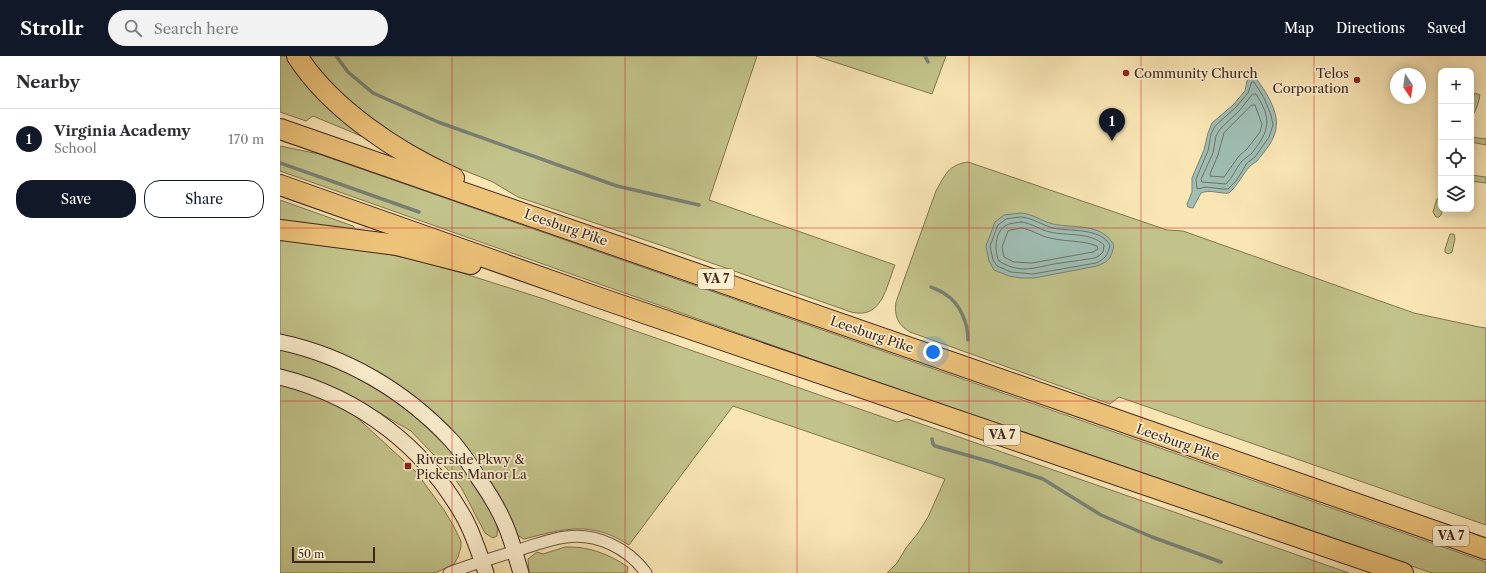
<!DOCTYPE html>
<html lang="en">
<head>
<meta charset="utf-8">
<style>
  :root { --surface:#fff; --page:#f2f2f3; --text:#2b2b33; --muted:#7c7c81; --line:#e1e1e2; --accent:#111827 }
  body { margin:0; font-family:"Libre Caslon Text",serif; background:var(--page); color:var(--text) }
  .controls { position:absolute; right:12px; top:12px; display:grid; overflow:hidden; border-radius:8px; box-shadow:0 2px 10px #0003 }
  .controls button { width:36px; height:36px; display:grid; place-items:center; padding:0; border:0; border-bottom:1px solid var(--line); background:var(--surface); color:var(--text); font:20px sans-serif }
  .compass { position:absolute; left:1110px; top:12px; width:36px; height:36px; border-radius:50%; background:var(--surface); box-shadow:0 2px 10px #0003; rotate:167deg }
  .scale { position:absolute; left:12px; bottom:10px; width:83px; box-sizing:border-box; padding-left:4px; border:2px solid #40261a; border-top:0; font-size:11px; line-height:14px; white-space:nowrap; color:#40261a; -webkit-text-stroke:3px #fcefcf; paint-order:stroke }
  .you { position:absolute; left:653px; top:296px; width:14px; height:14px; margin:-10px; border:3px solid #fff; border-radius:50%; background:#1a73e8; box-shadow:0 0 0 6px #1a73e833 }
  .badge { display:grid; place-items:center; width:26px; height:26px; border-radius:50%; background:var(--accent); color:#fff; font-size:13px; font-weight:700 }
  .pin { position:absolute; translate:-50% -33px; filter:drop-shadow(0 1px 2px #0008) }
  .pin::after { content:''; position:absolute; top:21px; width:14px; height:12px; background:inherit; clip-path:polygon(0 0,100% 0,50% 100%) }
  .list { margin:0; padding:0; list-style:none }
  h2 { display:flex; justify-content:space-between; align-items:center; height:52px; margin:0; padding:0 16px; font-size:17px }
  h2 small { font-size:13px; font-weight:400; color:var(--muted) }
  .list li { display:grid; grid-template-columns:26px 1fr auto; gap:12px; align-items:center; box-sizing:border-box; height:60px; padding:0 16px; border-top:1px solid var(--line) }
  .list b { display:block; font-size:15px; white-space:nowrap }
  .list p { margin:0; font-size:13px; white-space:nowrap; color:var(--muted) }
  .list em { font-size:13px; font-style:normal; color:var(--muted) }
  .actions { display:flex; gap:8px; padding:12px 16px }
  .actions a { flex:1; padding:9px 0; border:1px solid var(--accent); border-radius:16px; text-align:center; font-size:14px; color:var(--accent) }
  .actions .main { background:var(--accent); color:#fff }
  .icon { flex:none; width:22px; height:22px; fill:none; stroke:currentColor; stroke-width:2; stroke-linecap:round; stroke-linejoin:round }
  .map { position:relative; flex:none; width:1206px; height:517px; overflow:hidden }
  header { display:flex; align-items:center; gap:24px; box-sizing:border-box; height:56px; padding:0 20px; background:var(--accent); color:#fff }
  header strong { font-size:19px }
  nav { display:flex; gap:22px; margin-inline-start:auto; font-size:14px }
  .search { width:280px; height:36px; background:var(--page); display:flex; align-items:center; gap:10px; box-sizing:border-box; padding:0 14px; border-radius:22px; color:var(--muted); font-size:15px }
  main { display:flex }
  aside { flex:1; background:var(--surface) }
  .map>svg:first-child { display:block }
  .green { fill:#c2c38a; stroke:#817452 }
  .water { fill:#9fbeb4; stroke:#798176 }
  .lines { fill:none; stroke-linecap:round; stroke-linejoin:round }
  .shore { stroke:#707267; stroke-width:1 }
  .stream { stroke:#798176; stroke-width:3.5 }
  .minor-casing { stroke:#6e5641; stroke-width:13 }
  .secondary-casing { stroke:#40261a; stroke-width:17 }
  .motorway-casing { stroke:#40261a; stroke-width:22 }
  .minor { stroke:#fcefcf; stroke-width:11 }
  .secondary { stroke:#fcefcf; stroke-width:15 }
  .motorway { stroke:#edc37a; stroke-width:20 }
  .grid { fill:none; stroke:#d62828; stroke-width:1; stroke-opacity:0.55 }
  .poi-dot { fill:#8f2418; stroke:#fcefcf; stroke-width:1.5 }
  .labels { text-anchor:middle; stroke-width:3.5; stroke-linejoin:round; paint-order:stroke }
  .shield { fill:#fcefcf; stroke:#786250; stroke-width:1 }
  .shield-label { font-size:12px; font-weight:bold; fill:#40261a }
  .poi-label { font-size:13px; fill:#40261a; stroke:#fcefcf; text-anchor:start }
  .street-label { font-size:13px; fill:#40261a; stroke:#fcefcf }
</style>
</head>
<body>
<header>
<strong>Strollr</strong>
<div class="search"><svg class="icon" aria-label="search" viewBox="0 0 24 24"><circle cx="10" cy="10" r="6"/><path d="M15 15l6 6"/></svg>Search here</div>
<nav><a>Map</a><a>Directions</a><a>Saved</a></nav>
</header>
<main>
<aside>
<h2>Nearby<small></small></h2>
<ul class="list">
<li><span class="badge">1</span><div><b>Virginia Academy</b><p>School</p></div><em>170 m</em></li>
</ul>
<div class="actions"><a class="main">Save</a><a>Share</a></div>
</aside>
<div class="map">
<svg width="1206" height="517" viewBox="0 0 1206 517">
  <rect width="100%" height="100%" fill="#fae6b5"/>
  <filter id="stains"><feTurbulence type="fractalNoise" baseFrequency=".005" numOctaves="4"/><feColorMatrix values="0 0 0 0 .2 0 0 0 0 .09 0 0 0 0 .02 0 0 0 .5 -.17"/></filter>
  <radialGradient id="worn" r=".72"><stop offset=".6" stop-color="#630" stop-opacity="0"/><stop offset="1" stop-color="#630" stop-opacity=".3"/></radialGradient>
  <!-- green -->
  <g class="green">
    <polygon points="0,0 7,0 22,20 86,80 81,80 33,60 26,65 0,56"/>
    <path d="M27,0H477L429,144L615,209C606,231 602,264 571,256L383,190L238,141L211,125L170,109L109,76L57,35Z"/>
    <polygon points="536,0 666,0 652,38"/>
    <path d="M1195,37L1200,39C1199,45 1197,52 1194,57H1192L1191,45Z"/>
    <polygon points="1191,81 1206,83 1206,89 1191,86"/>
    <polygon points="0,90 39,98 1206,506 1206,517 1152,517 616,333 0,115"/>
    <path d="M688,106L887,174L903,175L1134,257L1199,271L1206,272V469L839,341L830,348L630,276C618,269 614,260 616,246L656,135C665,119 668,109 688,106Z"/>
    <polygon points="1191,119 1206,121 1206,127 1191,125"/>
    <polygon points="1161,141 1161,153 1163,153 1161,159 1159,161 1156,161 1153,156 1157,143"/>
    <polygon points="0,144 73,170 76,174 0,170"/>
    <polygon points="1170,178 1174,178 1175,183 1172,196 1168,198 1165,196 1165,193"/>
    <path d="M0,182L98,196L139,205L182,217L261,242L617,366L627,363L1069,517H607L617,507L626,492L638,477L648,461L665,423L453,350L349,489C311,464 284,473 244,483L237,479L211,428L200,410L154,358L135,341L115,327L75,304L51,293L0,279Z"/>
    <path d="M0,293C81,314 151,359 196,430C202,440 216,460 217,470C218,473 217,477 217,480L213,482L205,477L182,433L171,417L131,375L61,335L30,322L0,314Z"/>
    <polygon points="0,328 36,340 71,356 136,416 164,454 173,469 181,485 181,491 178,501 174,508 155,517 0,517"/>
    <path d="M285,491C308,490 329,498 348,511L347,517H249L248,503L257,496L263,498Z"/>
  </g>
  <!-- water -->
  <g class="water">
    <path d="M973,18C986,36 1004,60 993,82C991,88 981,100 977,105C975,107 972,108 970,110C962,119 958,129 949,137C939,138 930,133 921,137L913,152L908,151L907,148L912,136V122L924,94L928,77L932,67L953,49L965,35L967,25Z"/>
    <path d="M741,157C753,158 761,165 773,168C796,173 820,166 834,189C831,202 830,205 817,210L754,222H741L729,220L714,214L709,205L706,190L715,166L724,159Z"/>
  </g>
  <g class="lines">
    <!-- shore -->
    <g class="shore">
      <polygon points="972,26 974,26 984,42 991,59 993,69 989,81 975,101 967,107 956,125 948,133 943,133 926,131 917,133 916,123 928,95 931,78 935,70 956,51 968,37"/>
      <path d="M973,38H976C992,63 990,74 972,97C969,100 965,102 962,105C956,112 953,121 946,128L922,126L921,123L933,97L936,80L940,73L959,55Z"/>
      <polygon points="972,49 975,49 982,68 980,76 967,93 959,100 944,121 930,120 930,118 938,99 944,77"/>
      <path d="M741,161C753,162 762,169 773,172C791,176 819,171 830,189C828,199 825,203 816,207L753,218L731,216L717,210L713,204L710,190L718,169L726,163Z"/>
      <path d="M741,166C752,167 760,174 770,176C787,180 811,176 824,189L823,196L820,199L815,202C801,204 788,206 774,208C753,212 740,218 719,205C714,196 715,176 725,170C729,167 736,167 741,166Z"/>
      <path d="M741,172C751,173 760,180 770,182C786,186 802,184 817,190L818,193L813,196L752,207L734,206L724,201L722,191L728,175Z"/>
    </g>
    <!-- stream -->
    <g class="stream">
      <polyline points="56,0 68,16 93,37 158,66 337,130 419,149"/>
      <polyline points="645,0 648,6"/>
      <polyline points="0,107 139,156"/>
      <path d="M651,231C655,233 661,235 665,238C680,247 688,267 688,284"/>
      <polyline points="652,383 653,388 655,390 711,406 763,423 821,459 872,481 941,506"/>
    </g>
    <!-- minor casing -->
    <g class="minor-casing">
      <path id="minor" d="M169,517C192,508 216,501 239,494C254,489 270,483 286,481C317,477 348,492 366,517"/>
    </g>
    <!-- secondary casing -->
    <g class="secondary-casing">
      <g id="secondary">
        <path d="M0,286C66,300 125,335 171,384C182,396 191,410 199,423C209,437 218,452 225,468C232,484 236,501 241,517"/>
        <path d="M0,321C80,341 145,391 185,463C194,480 200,499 206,517"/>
      </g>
    </g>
    <!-- motorway casing -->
    <g class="motorway-casing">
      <g id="motorway">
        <path d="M17,0C51,53 118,97 174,122"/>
        <path d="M0,73C403,210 804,353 1206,493"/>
        <polyline points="0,129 320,242 1123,517"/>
        <polyline points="0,174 117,189 191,208"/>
      </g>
    </g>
    <!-- minor -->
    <use href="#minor" class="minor"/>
    <!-- secondary -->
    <use href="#secondary" class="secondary"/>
    <!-- motorway -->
    <use href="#motorway" class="motorway"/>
  </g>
  <!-- grid -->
  <path class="grid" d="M172,0V517M345,0V517M517,0V517M689,0V517M861,0V517M1034,0V517M0,172H1206M0,345H1206"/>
  <!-- markers -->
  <g class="poi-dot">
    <circle cx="846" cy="17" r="4"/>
    <circle cx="1077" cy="24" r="4"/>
    <rect x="124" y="406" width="8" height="8" rx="2"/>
  </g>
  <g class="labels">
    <!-- shield labels -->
    <g class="shield">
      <rect x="418" y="213" width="36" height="20" rx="3"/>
      <rect x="704" y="369" width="36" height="20" rx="3"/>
      <rect x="1153" y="470" width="36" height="20" rx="3"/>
    </g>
    <g class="shield-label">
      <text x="436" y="227">VA 7</text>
      <text x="722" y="383">VA 7</text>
      <text x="1171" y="484">VA 7</text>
    </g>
    <!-- poi labels -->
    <g class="poi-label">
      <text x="854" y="22">Community Church</text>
      <text x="1069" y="22" text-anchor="end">Telos<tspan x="1069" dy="15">Corporation</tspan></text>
      <text x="136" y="408">Riverside Pkwy &amp;<tspan x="136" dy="15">Pickens Manor La</tspan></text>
    </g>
    <!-- street labels -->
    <g class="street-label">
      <text transform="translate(286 171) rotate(19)" y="5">Leesburg Pike</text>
      <text transform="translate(592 278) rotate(19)" y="5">Leesburg Pike</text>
      <text transform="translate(898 386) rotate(19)" y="5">Leesburg Pike</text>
    </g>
  </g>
  <rect width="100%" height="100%" filter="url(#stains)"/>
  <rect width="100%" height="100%" fill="url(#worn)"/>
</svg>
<div class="controls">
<button>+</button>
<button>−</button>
<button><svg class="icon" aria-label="locate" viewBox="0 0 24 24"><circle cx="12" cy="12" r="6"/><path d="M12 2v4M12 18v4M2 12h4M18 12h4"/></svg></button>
<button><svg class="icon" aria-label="layers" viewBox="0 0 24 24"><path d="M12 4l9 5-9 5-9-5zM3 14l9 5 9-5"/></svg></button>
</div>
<svg class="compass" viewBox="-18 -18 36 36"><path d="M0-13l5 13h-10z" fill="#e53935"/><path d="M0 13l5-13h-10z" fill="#7c7c81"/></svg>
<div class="scale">50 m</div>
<div class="you"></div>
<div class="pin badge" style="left:832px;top:85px">1</div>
</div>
</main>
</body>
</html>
